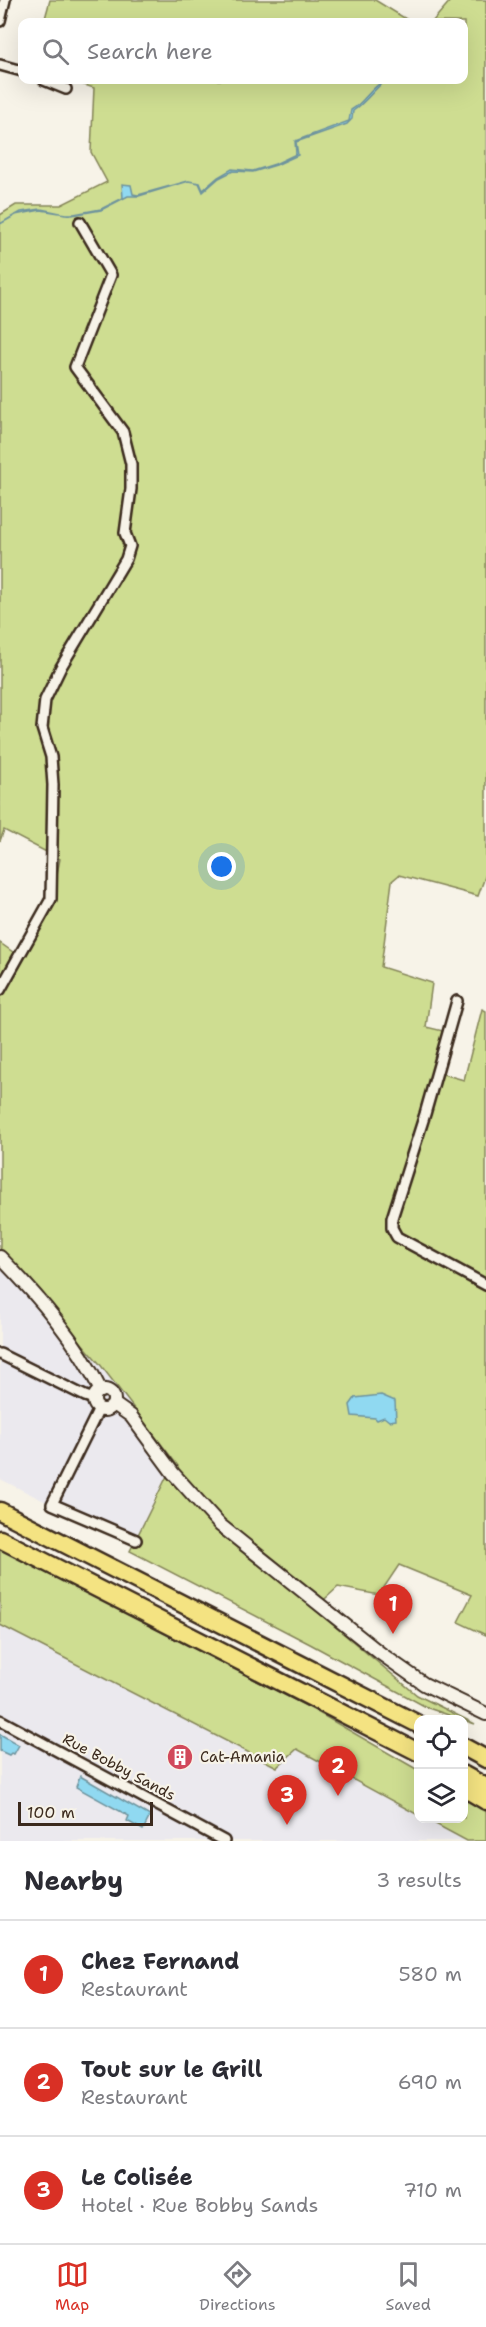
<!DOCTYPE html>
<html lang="en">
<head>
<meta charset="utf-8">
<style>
  :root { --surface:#fff; --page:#f2f2f3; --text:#2b2b33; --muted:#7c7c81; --line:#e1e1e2; --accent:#d93025 }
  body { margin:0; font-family:"Shantell Sans",sans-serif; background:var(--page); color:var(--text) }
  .controls { position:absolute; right:18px; bottom:18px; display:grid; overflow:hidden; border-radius:12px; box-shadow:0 6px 24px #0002 }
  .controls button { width:54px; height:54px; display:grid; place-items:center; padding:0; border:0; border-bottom:2px solid var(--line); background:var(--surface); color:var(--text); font:30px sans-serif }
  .scale { position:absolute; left:18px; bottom:15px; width:135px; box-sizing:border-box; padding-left:6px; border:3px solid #3b2a1e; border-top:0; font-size:16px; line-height:21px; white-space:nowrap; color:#3b2a1e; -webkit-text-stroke:4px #f7f3e8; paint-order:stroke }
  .you { position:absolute; left:222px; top:867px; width:21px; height:21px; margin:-15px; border:4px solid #fff; border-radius:50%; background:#1a73e8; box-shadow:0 0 0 9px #1a73e833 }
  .badge { display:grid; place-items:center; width:39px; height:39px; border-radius:50%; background:var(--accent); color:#fff; font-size:20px; font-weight:700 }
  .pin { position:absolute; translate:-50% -50px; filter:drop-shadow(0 2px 3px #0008) }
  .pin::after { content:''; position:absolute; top:32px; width:21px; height:18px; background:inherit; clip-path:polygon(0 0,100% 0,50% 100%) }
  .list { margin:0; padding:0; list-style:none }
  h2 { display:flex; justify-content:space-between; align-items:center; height:78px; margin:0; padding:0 24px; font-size:26px }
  h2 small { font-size:20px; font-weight:400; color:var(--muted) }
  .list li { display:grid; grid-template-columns:39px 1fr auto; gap:18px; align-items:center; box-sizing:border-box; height:108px; padding:0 24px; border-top:2px solid var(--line) }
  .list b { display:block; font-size:22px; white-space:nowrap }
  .list p { margin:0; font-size:20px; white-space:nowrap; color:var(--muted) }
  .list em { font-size:20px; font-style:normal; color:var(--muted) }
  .icon { flex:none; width:33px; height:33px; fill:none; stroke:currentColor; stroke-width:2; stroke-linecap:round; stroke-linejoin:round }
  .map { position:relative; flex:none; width:486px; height:1841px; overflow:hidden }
  .search { position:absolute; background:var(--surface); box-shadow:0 6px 24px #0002; left:18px; right:18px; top:18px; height:66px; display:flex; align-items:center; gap:15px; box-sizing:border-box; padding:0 21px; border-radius:12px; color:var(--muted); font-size:22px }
  .sheet { height:402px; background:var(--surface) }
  nav { display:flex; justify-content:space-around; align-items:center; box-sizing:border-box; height:84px; border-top:2px solid var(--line); background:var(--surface); font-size:16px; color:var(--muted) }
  nav a { display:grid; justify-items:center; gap:3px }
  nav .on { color:var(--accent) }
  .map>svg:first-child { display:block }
  .built { fill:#ebe9ee }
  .green { fill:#cedd91; stroke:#848458; stroke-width:1.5 }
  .water { fill:#90d9f1; stroke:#6e939d; stroke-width:1.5 }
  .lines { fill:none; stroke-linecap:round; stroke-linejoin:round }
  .minor-casing { stroke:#3b2a1e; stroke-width:14 }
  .tertiary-casing { stroke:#3b2a1e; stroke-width:16 }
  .trunk-casing { stroke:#3b2a1e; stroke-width:21 }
  .minor { stroke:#f7f3e8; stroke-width:9 }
  .tertiary { stroke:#f7f3e8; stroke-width:12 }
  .trunk { stroke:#f4e382; stroke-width:16 }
  .labels { text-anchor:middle; stroke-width:4.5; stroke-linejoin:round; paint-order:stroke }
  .poi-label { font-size:15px; fill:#3b2a1e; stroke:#f7f3e8; text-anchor:start }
  .street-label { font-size:15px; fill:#3b2a1e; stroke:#f7f3e8 }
</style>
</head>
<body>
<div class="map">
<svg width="486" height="1841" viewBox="0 0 486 1841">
  <rect width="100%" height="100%" fill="#f7f3e8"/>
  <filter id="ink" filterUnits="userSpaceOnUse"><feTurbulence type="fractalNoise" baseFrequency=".0167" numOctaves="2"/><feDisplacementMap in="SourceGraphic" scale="12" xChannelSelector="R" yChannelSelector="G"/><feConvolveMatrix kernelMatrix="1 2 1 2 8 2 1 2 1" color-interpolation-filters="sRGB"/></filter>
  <g filter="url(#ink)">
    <!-- built -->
    <g class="built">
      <polygon points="0,1248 99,1363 179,1466 166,1478 133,1545 0,1479"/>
      <polygon points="0,1625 277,1767 297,1749 418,1815 418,1818 426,1819 467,1841 0,1841"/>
    </g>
    <!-- green -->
    <g class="green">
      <polygon points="50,0 375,0 411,22 44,22"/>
      <polygon points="451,0 486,0 486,874 478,896 399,875 392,881 381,967 432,983 426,1027 443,1031 432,1071 464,1080 482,1009 486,1011 486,1635 458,1622 472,1595 399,1565 379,1595 338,1587 314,1609 417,1695 475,1724 428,1708 310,1644 130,1551 166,1478 178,1466 99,1363 0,1248 0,943 20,957 55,884 60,859 4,830 0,841 0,215 16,205 61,205 107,182 91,152 94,88 69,80 464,80 464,22 432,22"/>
      <polygon points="0,1549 312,1709 418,1770 418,1815 297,1749 277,1767 0,1625"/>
      <polygon points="464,1796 486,1808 486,1841 467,1841 426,1819 464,1818"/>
    </g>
    <!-- water -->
    <g class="water">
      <path d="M386,80C374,89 366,102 353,111L352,119L347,124L296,142L298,155L276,165L253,172L233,171L219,178L203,192L199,183L189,181L139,196H128L101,210L72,215L41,210L15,215L0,224L21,212L41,209L65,214H74L101,209L123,198L122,184L131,185L133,194L138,195L188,181L200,183L203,190L218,177L232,169L253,171L275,164L296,154L295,141L349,121L351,110C365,102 371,86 386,80Z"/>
      <polygon points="381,1395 395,1401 396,1420 389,1421 384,1417 377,1420 375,1418 352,1416 350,1405 355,1398"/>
      <polygon points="0,1734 19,1745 14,1754 11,1753 9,1755 0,1751"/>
      <polygon points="80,1776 150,1816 143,1830 127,1821 129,1816 76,1787"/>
    </g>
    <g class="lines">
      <!-- minor casing -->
      <g class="minor-casing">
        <g id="minor">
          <polyline points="0,21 5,0"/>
          <polyline points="0,65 22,71"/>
          <polyline points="44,80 66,89"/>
          <polyline points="0,990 51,899 53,785 51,757 42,728 45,700 61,667 126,559 130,546 125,533 131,489 131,464 123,432 75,367 111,275 80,222"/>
          <polyline points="457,1001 425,1114 392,1218 392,1228 397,1237 486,1285"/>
          <polyline points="0,1354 85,1396 94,1399"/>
          <polyline points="99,1409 52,1504 136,1540"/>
          <polyline points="0,1720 224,1841"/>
        </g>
      </g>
      <!-- tertiary casing -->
      <g class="tertiary-casing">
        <g id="tertiary">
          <path d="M0,1257C39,1297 77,1341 101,1391"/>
          <circle cx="104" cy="1400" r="10"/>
          <polyline points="114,1404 131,1416 173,1473 220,1525 380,1653 424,1684 486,1714"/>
        </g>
      </g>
      <!-- trunk casing -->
      <g class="trunk-casing">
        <g id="trunk">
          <polyline points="0,1511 418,1724"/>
          <polyline points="0,1539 418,1752"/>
          <polyline points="464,1747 486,1759"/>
          <polyline points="464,1775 486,1787"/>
          <polyline points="464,1788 486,1801"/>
        </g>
      </g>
      <!-- minor -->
      <use href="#minor" class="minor"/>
      <!-- tertiary -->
      <use href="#tertiary" class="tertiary"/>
      <!-- trunk -->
      <use href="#trunk" class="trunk"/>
    </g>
  </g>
  <!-- icons -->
  <defs>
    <g id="building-disc" transform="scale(1.35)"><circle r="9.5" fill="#d1495b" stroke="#f7f3e8"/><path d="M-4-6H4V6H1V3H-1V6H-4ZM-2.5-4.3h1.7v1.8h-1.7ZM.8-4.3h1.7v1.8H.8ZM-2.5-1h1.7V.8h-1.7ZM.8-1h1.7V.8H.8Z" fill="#fff"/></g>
  </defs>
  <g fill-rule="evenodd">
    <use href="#building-disc" x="180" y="1757"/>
  </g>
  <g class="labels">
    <!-- poi labels -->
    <g class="poi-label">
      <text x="200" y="1762">Cat-Amania</text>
    </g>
    <!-- street labels -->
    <g class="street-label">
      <text transform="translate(119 1767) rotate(28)" y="5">Rue Bobby Sands</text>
    </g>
  </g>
</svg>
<div class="controls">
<button><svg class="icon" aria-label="locate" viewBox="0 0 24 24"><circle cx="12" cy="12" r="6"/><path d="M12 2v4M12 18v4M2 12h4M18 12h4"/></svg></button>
<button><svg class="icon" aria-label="layers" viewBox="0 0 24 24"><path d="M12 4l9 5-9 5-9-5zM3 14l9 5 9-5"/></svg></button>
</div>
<div class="scale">100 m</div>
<div class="you"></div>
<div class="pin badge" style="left:393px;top:1634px">1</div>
<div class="pin badge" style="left:338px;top:1796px">2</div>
<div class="pin badge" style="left:287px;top:1825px">3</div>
<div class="search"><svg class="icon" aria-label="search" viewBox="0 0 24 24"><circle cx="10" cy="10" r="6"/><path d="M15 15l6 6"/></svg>Search here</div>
</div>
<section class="sheet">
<h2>Nearby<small>3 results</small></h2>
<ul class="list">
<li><span class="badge">1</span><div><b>Chez Fernand</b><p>Restaurant</p></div><em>580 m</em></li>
<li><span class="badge">2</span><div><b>Tout sur le Grill</b><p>Restaurant</p></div><em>690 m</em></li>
<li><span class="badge">3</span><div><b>Le Colisée</b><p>Hotel · Rue Bobby Sands</p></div><em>710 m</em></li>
</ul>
</section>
<nav>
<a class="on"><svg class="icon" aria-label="map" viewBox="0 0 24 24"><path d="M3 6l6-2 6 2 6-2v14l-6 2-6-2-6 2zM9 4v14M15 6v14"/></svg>Map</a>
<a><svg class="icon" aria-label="directions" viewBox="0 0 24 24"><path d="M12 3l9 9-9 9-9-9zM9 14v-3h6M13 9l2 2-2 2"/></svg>Directions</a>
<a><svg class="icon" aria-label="saved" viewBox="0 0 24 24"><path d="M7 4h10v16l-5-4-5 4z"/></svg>Saved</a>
</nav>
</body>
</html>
